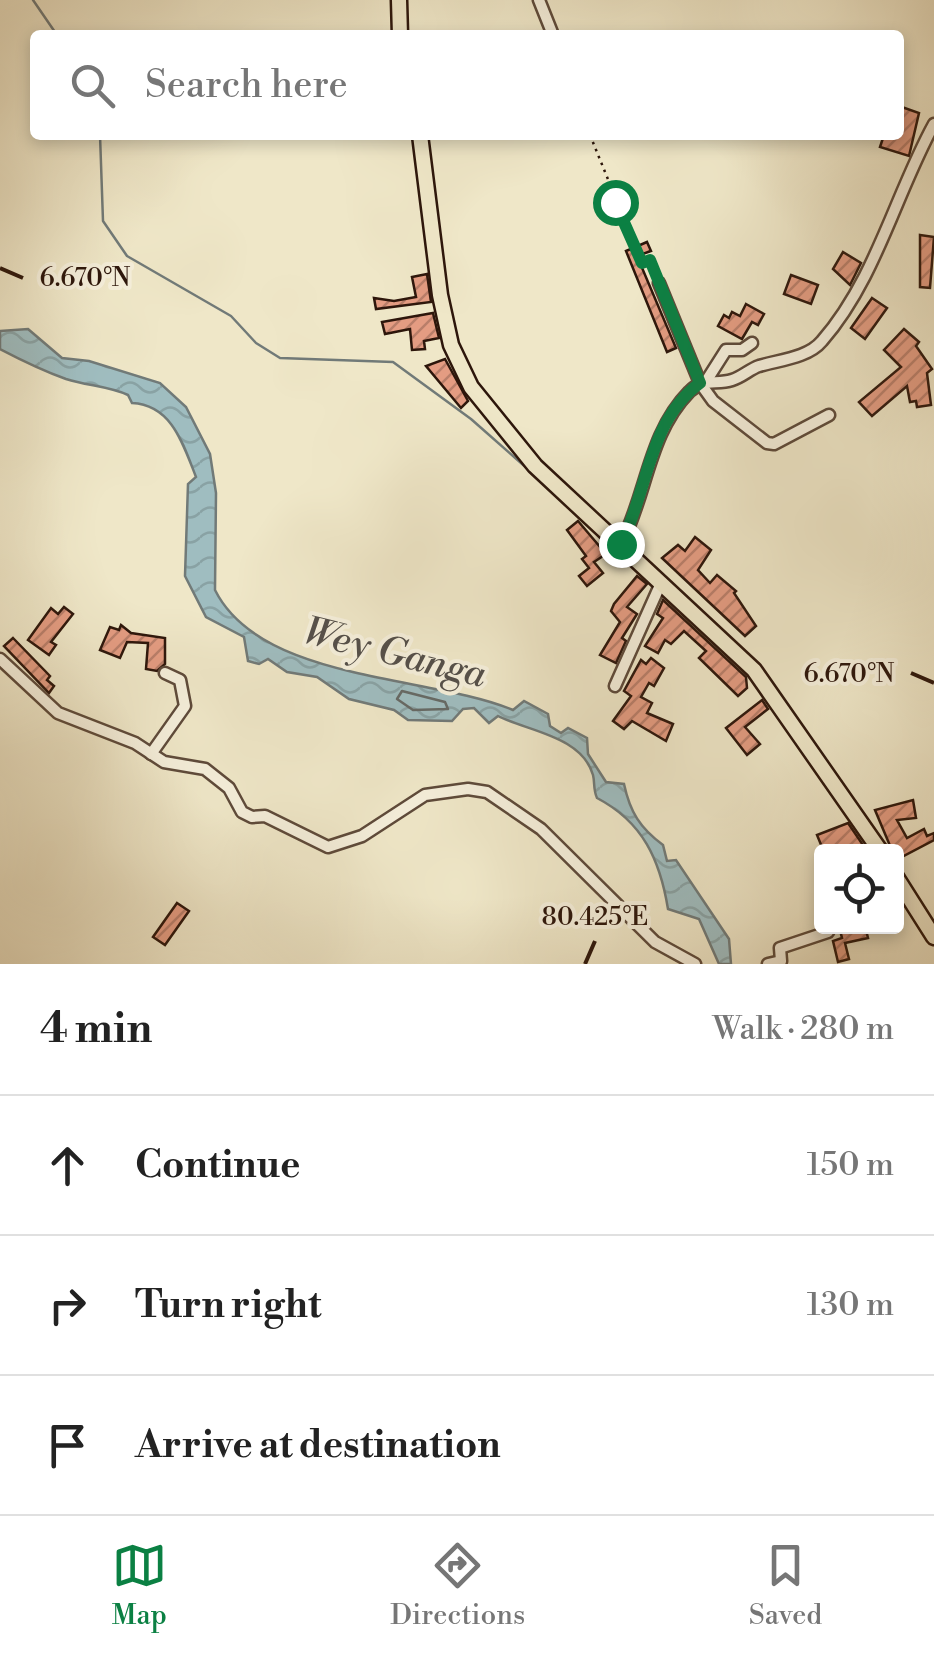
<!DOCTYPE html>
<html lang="en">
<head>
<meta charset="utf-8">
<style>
  :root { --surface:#fff; --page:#f2f2f2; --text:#222; --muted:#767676; --line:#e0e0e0; --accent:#0b8043 }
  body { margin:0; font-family:"Libre Bodoni",serif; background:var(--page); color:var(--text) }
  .controls { position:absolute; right:30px; bottom:30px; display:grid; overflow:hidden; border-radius:10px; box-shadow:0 5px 15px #0003 }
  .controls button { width:90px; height:90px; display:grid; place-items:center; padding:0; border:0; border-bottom:2px solid var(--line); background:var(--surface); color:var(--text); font:50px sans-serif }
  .stop { position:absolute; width:30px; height:30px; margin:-22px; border:8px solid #0b8043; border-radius:50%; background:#fff }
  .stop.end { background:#0b8043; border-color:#fff; box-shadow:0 2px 10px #0008 }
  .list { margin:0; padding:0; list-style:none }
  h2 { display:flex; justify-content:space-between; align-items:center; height:130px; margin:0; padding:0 40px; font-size:42px }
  h2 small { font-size:32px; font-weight:400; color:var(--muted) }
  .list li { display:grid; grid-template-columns:65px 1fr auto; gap:30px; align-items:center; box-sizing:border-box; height:140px; padding:0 40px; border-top:2px solid var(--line) }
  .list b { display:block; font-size:38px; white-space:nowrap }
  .list em { font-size:32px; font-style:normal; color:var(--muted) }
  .icon { flex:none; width:55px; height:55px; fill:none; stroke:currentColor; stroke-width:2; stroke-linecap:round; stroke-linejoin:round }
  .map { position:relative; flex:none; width:934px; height:964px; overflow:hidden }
  .search { position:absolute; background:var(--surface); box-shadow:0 5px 15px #0003; left:30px; right:30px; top:30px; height:110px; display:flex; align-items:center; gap:25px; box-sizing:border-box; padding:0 35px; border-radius:10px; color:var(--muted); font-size:38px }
  .sheet { height:550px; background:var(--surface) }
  nav { display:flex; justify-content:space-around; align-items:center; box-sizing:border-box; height:140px; border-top:2px solid var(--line); background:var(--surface); font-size:28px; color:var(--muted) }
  nav a { display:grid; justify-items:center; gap:5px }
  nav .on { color:var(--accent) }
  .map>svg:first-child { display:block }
  .water { fill:url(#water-waves); stroke:#717a78; stroke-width:2.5 }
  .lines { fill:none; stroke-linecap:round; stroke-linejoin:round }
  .shore { stroke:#666a66; stroke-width:2.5 }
  .stream { stroke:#717a78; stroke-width:2.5 }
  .building { fill:url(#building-hatch); stroke:#2d160b; stroke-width:2.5 }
  .minor-casing { stroke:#5e4a3a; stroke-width:15 }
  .highway-casing { stroke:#2d160b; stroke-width:19 }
  .path { stroke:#2d160b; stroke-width:2.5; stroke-dasharray:2.5 5; stroke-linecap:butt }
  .minor { stroke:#f5efdb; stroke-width:10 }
  .highway { stroke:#efe7c8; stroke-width:14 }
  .route { stroke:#0b8043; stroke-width:12 }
  .ticks { fill:none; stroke:#2d160b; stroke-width:4 }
  .labels { text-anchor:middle; stroke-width:8; stroke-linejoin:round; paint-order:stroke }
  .water-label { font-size:38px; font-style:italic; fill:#55504a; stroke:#f5efdb }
  .ticks-label { font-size:25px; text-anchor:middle; fill:#2d160b; stroke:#f5efdb; stroke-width:8; stroke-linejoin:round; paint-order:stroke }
</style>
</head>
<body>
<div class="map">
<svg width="934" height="964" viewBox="0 0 934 964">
  <defs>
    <pattern id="water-waves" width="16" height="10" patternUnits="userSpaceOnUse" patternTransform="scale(2.5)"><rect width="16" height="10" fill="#9fbdc0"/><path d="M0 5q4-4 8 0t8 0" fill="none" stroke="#89a2a4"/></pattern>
    <pattern id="building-hatch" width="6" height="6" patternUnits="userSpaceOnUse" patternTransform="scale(2.5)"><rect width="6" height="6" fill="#e49c82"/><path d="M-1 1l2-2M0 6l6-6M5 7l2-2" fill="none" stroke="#b97e69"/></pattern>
  </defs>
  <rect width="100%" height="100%" fill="#efe7c8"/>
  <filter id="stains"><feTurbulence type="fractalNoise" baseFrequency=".002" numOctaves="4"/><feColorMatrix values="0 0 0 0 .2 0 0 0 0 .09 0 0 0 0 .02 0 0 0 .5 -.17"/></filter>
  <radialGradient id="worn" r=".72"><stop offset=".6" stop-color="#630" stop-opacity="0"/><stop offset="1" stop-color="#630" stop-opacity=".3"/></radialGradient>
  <!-- water -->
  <path class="water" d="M28,329L62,358L89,361L160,383L186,407L210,454L216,493L215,590C261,682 430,675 513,710L524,701L548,714L550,726L561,733L568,728L587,738L588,754L606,782L624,784C630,812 640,828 663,845L667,861L676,860L729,939L731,964H719L699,919L668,909C660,860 643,822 597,798C593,789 595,783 593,775C582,736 527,731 498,716L489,723L474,708L463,709L452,721L408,720L394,710L349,699L317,677L287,672L268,659L259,664L248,661L244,637L206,617L185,576L188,484L196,477C183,444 172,405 132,403L128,395C108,386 88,386 66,379C44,371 21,360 0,349V331Z"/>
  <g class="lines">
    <!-- shore -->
    <polygon class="shore" points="402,691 445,702 448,709 413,710 397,699"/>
    <!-- stream -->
    <g class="stream">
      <polyline points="33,0 57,35"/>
      <polyline points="100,135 103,221 127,256 231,316 256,343 280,358 393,362 471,419 530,471"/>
    </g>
  </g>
  <!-- building -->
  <g class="building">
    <polygon points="899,106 919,113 909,156 880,147 884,135 899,135"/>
    <polygon points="920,235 934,237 930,288 920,287"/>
    <polygon points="647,242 651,251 637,256 676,348 667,352 626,251"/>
    <polygon points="843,252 861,263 850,285 833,269"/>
    <polygon points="427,274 431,302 376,309 374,298 394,301 416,297 412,277"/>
    <polygon points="791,275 818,285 811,304 784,294"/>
    <polygon points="872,298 887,308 865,339 851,328"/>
    <polygon points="746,304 764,314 758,325 752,322 742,339 718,326 724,315 729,318 732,312 740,316"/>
    <polygon points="433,313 439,338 424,341 425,349 412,350 410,329 385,334 382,322"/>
    <polygon points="904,329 919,342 916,346 932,369 927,373 931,405 917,407 916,401 910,402 907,386 872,416 859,402 901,367 884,350"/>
    <polygon points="445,359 468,401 461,408 426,366"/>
    <polygon points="578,521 606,554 594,562 603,573 587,586 579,576 589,568 582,559 586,556 567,530"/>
    <polygon points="695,537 711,550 698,570 710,583 717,575 736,591 734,593 756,626 745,636 662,558 678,545 685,551"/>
    <polygon points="637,576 647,584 627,607 637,614 622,638 626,641 616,663 600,655 620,622 611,611 614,604"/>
    <polygon points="663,600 746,677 747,688 738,696 699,658 706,651 684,631 671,644 665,640 658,653 645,646 663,618 657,614"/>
    <polygon points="64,607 73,614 51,642 56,645 49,655 28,640 51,608 58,614"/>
    <polygon points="121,625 131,633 165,638 165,664 157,671 146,669 148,643 127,642 120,658 100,650 110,627 119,630"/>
    <polygon points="13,638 50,676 47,680 54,686 49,693 4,646"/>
    <polygon points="651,658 664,668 654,686 649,683 641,697 652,703 647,713 673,724 666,741 632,721 624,729 613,721 631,696 624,691 641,660 646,664"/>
    <polygon points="762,700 768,709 745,727 760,744 747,755 726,728"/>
    <polygon points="913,800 916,818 897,820 907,838 924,829 927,836 934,833 934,840 896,860 875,810"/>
    <polygon points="848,823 865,848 824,852 817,835"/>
    <polygon points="177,903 189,911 165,945 153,937"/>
    <polygon points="854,926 865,926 868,938 845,943 849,959 838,962 833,941 842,938 840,930"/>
  </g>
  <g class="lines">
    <!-- minor casing -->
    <g class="minor-casing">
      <g id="minor">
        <polyline points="539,0 553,35"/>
        <polyline points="659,283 700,383 713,401 767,443 774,444 829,415"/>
        <polyline points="705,383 726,350 742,350 752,343"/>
        <path d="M621,544C647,494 648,434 689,392C702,378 716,385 732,380C742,377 750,369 759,366C779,360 808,358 822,341C876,279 895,195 934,124"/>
        <polyline points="0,659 58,713 135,743 164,762 205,769 229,788 242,812 252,817 265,816 328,847 362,836 425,795 468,789 487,792 541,829 655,942 695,964"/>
        <polyline points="615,686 661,583"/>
        <polyline points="151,754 185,706 180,680 165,673"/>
        <polyline points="822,882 822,889"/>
        <polyline points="768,964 781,961 780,948 828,932 831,926"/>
      </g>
    </g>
    <!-- highway casing -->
    <g class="highway-casing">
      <g id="highway">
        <polyline points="399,0 400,35"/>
        <polyline points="420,135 440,295 451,345 471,387 535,466 754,670 881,852"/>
        <polyline points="896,877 934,937"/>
      </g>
    </g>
    <!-- path -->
    <polyline class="path" points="590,135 642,263 650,260 656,276"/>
    <!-- minor -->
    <use href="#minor" class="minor"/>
    <!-- highway -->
    <use href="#highway" class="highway"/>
  </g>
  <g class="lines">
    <!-- route -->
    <path class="route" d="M615,202L642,263L650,260L700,383C648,421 648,491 621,544"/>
  </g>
  <!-- ticks -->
  <path class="ticks" d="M0,268L23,278M911,673L934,683M585,964L595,941"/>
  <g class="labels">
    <!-- water labels -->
    <g class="water-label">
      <text transform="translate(395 652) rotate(14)" y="13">Wey Ganga</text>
    </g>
  </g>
  <g class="ticks-label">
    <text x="85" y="286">6.670°N</text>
    <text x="849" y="682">6.670°N</text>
    <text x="595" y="925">80.425°E</text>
  </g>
  <rect width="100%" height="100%" filter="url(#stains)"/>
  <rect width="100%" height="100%" fill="url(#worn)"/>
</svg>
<div class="controls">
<button><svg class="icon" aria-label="locate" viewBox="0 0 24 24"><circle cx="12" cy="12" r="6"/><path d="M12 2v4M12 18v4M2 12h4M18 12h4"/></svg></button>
</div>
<div class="stop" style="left:615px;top:202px"></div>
<div class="stop end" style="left:621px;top:544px"></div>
<div class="search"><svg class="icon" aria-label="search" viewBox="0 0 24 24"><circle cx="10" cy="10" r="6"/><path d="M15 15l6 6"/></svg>Search here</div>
</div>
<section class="sheet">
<h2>4 min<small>Walk · 280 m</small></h2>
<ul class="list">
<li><svg class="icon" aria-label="ahead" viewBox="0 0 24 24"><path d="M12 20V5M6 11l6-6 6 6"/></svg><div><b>Continue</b></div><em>150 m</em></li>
<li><svg class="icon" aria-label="right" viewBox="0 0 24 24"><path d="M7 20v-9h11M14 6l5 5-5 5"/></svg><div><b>Turn right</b></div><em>130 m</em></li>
<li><svg class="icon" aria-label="arrive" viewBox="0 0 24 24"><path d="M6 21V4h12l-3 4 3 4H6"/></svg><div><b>Arrive at destination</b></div></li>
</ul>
</section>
<nav>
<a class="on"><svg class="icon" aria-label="map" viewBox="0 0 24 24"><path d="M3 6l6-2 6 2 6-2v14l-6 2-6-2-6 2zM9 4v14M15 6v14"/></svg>Map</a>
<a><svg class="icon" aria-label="directions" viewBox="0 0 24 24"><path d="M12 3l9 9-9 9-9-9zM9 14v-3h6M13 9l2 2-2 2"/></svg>Directions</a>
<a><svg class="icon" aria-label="saved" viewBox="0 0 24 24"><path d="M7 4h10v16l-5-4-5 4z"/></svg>Saved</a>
</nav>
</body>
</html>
